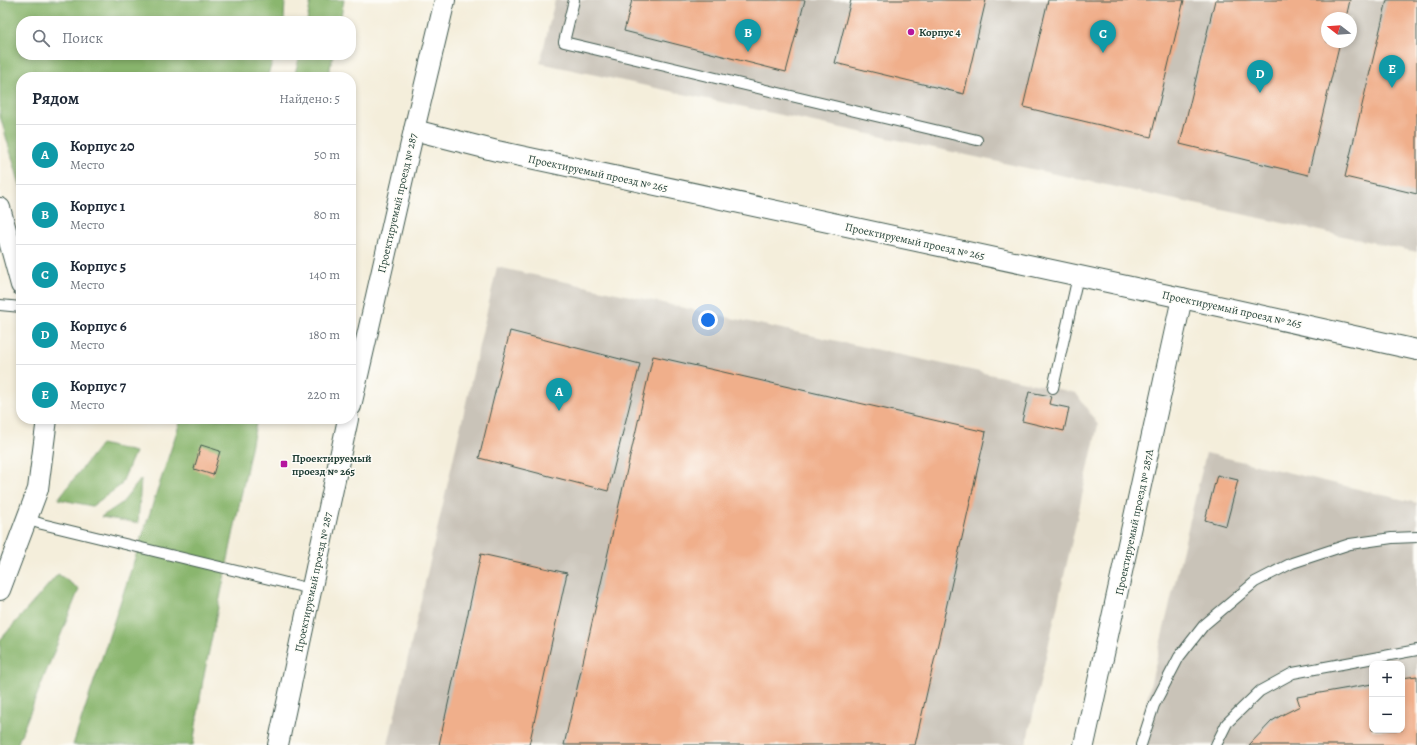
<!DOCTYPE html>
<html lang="ru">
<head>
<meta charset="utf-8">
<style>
  :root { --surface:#fff; --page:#f2f2f3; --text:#1f2937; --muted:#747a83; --line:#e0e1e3; --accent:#1a73e8 }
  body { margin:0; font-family:Alegreya,serif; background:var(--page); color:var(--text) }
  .controls { position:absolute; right:12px; bottom:12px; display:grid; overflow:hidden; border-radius:8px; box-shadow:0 2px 6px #0003 }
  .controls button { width:36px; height:36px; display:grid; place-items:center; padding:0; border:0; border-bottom:1px solid var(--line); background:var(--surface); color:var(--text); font:20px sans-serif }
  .compass { position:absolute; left:1321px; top:12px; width:36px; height:36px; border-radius:50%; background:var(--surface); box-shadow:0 2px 6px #0003; rotate:287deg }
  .you { position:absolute; left:708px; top:320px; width:14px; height:14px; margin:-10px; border:3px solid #fff; border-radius:50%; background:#1a73e8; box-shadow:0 0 0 6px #1a73e833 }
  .badge { display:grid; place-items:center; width:26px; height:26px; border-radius:50%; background:var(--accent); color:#fff; font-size:13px; font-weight:700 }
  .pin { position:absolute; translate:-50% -33px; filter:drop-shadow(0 1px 2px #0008) }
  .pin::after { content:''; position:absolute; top:21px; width:14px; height:12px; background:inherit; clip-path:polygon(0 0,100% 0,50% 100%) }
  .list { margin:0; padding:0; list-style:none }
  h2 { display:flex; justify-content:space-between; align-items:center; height:52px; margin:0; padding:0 16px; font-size:17px }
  h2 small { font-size:13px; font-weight:400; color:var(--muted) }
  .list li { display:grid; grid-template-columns:26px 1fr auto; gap:12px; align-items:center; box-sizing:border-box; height:60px; padding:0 16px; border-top:1px solid var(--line) }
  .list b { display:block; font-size:15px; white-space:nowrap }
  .list p { margin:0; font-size:13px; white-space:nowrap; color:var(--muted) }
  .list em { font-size:13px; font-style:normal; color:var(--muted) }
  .icon { flex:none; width:22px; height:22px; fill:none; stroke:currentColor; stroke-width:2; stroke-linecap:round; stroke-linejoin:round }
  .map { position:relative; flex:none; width:1417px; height:745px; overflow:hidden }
  .search { position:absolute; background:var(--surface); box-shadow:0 2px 6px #0003; left:16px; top:16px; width:340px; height:44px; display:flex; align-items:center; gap:10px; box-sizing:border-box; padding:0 14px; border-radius:16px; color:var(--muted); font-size:15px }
  .panel { position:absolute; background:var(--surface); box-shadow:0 2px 6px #0003; left:16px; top:72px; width:340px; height:352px; border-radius:16px }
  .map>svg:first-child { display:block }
  .industrial { fill:#c9c3b8; fill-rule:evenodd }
  .forest { fill:#8ab66e; stroke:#547a51 }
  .building { fill:#f0af8b }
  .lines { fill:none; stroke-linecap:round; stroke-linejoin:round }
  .service-casing { stroke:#3f584d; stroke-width:12 }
  .minor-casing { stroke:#3f584d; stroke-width:22 }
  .service { stroke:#fff; stroke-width:10 }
  .minor { stroke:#fff; stroke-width:20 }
  .poi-dot { fill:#b5179e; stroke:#fdfcf7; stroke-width:1.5 }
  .labels { text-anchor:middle; stroke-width:3; stroke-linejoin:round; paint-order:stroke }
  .poi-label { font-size:11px; font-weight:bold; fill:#1f3d34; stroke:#fdfcf7; text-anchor:start }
  .street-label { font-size:11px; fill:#1f3d34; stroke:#fdfcf7 }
</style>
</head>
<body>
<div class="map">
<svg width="1417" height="745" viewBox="0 0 1417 745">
  <rect width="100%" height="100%" fill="#fdfcf7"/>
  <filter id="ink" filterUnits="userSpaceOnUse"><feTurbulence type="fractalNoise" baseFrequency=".025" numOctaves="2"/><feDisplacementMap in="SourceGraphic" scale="8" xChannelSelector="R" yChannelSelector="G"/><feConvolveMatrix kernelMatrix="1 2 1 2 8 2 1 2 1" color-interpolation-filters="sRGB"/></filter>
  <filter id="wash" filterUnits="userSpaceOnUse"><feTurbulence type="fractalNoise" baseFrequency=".012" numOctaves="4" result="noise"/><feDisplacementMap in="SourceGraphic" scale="16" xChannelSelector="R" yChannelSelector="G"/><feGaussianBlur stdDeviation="0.9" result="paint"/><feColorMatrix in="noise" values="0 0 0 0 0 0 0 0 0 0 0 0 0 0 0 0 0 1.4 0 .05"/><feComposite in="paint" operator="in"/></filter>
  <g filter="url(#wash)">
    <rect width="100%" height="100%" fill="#f4eedb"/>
    <!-- industrial -->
    <g class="industrial">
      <path d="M555,0H1417V252L540,63ZM1327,18H1351V42H1327Z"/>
      <polygon points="497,267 1076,393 1098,425 1026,745 388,745"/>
      <path d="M1206,453L1417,503V745H1136ZM1372,664H1402V730H1372Z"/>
    </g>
    <!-- forest -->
    <g class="forest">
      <polygon points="0,0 285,0 284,21 21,21 21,55 275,55 267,77 21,77 21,188 0,116"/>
      <polygon points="311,0 344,0 340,21 307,21"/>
      <polygon points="300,55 333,55 328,77 294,77"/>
      <polygon points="181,419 257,419 203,680 193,745 73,745"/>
      <polygon points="101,444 135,452 121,485 92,506 58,499"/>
      <polygon points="141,479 138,523 101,517 122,503"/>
      <polygon points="58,574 79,589 17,745 0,745 0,640"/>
    </g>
    <g id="blocks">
      <!-- building -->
      <g class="building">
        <polygon points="632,0 805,0 786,72 624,31"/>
        <polygon points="851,0 986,0 964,94 835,63"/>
        <polygon points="1048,0 1184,0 1151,137 1023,107"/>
        <polygon points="1215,0 1350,0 1346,18 1327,18 1327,42 1340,42 1308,175 1180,144"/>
        <polygon points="1387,0 1417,0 1417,194 1345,177"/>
        <polygon points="510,331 640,364 608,491 479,458"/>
        <polygon points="653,356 986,432 915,745 564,745"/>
        <polygon points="1029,392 1051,396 1049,404 1069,408 1064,431 1022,421"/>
        <polygon points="201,445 220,451 213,475 194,469"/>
        <polygon points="1217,475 1238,480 1226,526 1205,520"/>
        <polygon points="481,554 567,573 529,745 439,745"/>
        <polygon points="1417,676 1417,745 1249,745 1272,721 1282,715 1300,706 1297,697 1372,684 1372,730 1402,730 1402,678"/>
      </g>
    </g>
  </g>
  <g filter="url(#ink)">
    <use href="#blocks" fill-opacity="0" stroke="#3f584d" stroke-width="1"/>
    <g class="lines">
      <!-- service casing -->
      <g class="service-casing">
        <g id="service">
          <polyline points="574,0 564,42 977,140"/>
          <polyline points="0,305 21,307"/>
          <polyline points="1053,388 1078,276"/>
          <polyline points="26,519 42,524 311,589"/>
          <polyline points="1141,745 1154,705 1179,657 1204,625 1255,582 1292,563 1350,544 1392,538 1417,537"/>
          <polyline points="1216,745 1227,723 1260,691 1293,673 1417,650"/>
        </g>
      </g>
      <!-- minor casing -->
      <g class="minor-casing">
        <g id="minor">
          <polyline points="414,130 497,151 1182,298 1417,350"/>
          <polyline points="0,208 21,285"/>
          <polyline points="351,406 414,130 445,0"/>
          <polyline points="0,590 38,489 47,419"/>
          <polyline points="278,745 348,419"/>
          <polyline points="1084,745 1182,298"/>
        </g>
      </g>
      <!-- service -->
      <use href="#service" class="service"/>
      <!-- minor -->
      <use href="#minor" class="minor"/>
    </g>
  </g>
  <!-- markers -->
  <g class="poi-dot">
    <circle cx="911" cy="32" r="4"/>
    <rect x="280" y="460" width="8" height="8" rx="2"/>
  </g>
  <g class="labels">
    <!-- poi labels -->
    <g class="poi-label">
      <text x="919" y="36">Корпус 4</text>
      <text x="292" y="462">Проектируемый<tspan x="292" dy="13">проезд № 265</tspan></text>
    </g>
    <!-- street labels -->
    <g class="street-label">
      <text transform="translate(598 173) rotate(12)" y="4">Проектируемый проезд № 265</text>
      <text transform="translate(397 203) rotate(-77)" y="4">Проектируемый проезд № 287</text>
      <text transform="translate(915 241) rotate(12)" y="4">Проектируемый проезд № 265</text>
      <text transform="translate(1232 309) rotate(12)" y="4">Проектируемый проезд № 265</text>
      <text transform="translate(1134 522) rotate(-78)" y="4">Проектируемый проезд № 287А</text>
      <text transform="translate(313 582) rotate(-78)" y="4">Проектируемый проезд № 287</text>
    </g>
  </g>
</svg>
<div class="controls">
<button>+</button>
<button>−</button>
</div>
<svg class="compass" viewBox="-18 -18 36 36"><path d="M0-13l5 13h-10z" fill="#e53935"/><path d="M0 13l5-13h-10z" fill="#747a83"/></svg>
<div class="you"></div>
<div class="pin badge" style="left:559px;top:411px;background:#0f9aa8">A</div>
<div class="pin badge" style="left:748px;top:52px;background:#0f9aa8">B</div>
<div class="pin badge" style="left:1103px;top:53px;background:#0f9aa8">C</div>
<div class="pin badge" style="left:1260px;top:93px;background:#0f9aa8">D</div>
<div class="pin badge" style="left:1392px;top:88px;background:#0f9aa8">E</div>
<div class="search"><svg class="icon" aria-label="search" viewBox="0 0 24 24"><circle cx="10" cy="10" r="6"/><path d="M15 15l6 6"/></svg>Поиск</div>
<section class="panel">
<h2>Рядом<small>Найдено: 5</small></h2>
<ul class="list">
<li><span class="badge" style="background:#0f9aa8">A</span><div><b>Корпус 20</b><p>Место</p></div><em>50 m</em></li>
<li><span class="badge" style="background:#0f9aa8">B</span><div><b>Корпус 1</b><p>Место</p></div><em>80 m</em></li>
<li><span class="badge" style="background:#0f9aa8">C</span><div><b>Корпус 5</b><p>Место</p></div><em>140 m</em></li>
<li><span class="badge" style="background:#0f9aa8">D</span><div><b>Корпус 6</b><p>Место</p></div><em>180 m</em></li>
<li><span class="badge" style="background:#0f9aa8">E</span><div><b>Корпус 7</b><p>Место</p></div><em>220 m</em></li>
</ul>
</section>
</div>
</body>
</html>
